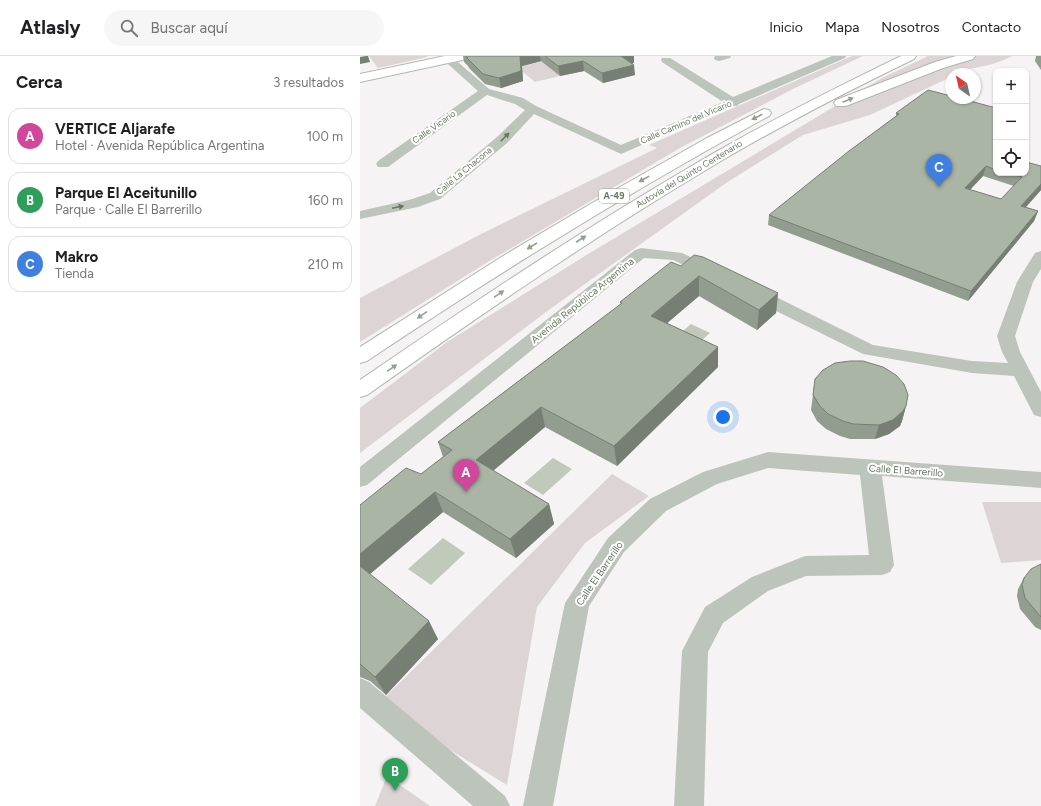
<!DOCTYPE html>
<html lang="es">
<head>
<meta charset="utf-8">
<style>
  :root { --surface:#fff; --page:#f6f6f6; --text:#202124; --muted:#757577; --line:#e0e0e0; --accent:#2563eb }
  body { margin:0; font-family:Figtree,sans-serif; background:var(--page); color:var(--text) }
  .controls { position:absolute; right:12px; top:12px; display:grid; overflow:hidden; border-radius:8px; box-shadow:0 1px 3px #0004 }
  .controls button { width:36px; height:36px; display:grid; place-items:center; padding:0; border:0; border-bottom:1px solid var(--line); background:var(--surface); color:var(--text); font:20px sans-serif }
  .compass { position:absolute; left:585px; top:12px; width:36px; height:36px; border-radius:50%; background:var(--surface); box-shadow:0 1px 3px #0004; rotate:326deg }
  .you { position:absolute; left:363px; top:361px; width:14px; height:14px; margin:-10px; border:3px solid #fff; border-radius:50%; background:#1a73e8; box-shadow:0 0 0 6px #1a73e833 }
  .badge { display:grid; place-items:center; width:26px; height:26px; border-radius:50%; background:var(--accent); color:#fff; font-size:13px; font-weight:700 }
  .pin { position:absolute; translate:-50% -33px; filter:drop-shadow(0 1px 2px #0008) }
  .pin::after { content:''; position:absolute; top:21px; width:14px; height:12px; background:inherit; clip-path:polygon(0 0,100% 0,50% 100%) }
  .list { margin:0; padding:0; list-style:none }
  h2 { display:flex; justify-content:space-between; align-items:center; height:52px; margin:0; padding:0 16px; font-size:17px }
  h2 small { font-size:13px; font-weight:400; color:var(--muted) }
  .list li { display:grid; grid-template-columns:26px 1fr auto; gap:12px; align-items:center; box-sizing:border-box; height:56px; margin:0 8px 8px; padding:0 8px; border:1px solid var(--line); border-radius:12px }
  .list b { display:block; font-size:15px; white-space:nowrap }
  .list p { margin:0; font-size:13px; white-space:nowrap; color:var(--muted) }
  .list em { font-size:13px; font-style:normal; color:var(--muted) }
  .icon { flex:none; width:22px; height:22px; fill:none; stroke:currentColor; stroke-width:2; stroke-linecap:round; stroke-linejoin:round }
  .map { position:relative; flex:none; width:681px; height:750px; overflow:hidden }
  header { display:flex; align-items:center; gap:24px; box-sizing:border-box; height:56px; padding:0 20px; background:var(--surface); border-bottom:1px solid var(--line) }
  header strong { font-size:19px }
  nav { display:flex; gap:22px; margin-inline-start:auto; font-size:14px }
  .search { width:280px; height:36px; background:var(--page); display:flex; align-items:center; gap:10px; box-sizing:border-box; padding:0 14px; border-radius:22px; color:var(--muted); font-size:15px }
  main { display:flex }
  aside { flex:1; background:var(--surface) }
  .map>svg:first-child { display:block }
  .green { fill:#ddd5d5 }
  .water { fill:#c0c9ba }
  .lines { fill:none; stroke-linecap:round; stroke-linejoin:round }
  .secondary-casing { stroke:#b0b9ad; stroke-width:2 }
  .highway-casing { stroke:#afb6ad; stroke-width:2 }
  .street { fill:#bdc4bb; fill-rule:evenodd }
  .secondary { fill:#fff; fill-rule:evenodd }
  .highway { fill:#fff; fill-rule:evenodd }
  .wall { fill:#929c8f; fill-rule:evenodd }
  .shaded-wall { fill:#777f74 }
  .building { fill:#aab5a6; stroke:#777f74 }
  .oneway { fill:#93a08e }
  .oneway2 { fill:#65785e }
  .labels { text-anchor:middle; stroke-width:4; stroke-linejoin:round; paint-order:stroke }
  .far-street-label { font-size:9px; fill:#65785e; stroke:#fff }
  .shield { fill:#fff; stroke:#93a08e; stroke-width:1 }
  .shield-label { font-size:9px; font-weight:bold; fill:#65785e }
  .street-label { font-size:10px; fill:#65785e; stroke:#fff }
</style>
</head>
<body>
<header>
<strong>Atlasly</strong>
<div class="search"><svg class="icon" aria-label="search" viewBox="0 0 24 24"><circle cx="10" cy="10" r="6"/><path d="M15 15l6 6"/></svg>Buscar aquí</div>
<nav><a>Inicio</a><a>Mapa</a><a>Nosotros</a><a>Contacto</a></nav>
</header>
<main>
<aside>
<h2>Cerca<small>3 resultados</small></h2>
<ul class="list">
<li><span class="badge" style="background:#d1479c">A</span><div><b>VERTICE Aljarafe</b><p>Hotel · Avenida República Argentina</p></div><em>100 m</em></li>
<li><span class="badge" style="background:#2e9e5b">B</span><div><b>Parque El Aceitunillo</b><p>Parque · Calle El Barrerillo</p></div><em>160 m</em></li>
<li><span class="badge" style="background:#3f7fe0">C</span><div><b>Makro</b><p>Tienda</p></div><em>210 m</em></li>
</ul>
</aside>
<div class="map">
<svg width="681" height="750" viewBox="0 0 681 750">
  <rect width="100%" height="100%" fill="#f6f3f5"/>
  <!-- green -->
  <g class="green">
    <polygon points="9,0 67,0 68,1 18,12"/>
    <polygon points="199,0 198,19 200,20 175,26 148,4"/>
    <polygon points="492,0 503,0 433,33 320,92 131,204 0,286 0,242 121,178 297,92 289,89"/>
    <path d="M568,0H652C638,8 624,10 609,13C602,15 598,18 591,18V21L510,59L443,79L366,127L186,256L0,397V352L87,286L228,198L522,22Z"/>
    <polygon points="252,418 289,440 225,487 177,551 147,729 17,649"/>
    <polygon points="622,446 681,446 681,504 641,507"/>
    <polygon points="27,720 70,750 15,750"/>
  </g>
  <!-- water -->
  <g class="water">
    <polygon points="331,268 350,277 330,295 310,286"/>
    <polygon points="193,402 212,413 183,439 164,427"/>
    <polygon points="83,482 105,497 71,529 48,513"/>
  </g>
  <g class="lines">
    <!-- secondary casing -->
    <g class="secondary-casing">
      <polygon id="secondary" points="85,0 108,0 106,3 102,4 0,26 0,18"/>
    </g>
    <!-- highway casing -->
    <g class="highway-casing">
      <g id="highway">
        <path d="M541,0H556L554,3C482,38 410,75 341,117C226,186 116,262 7,339L0,341V324C108,250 217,177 330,111C399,70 469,35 541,0Z"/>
        <polygon points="596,0 615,0 613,3 583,12 486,50 476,50 474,47 476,44 575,6"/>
        <path d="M404,53L409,54L411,57L409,60C271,135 138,217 7,305L0,307V291L143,200L244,140L347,82Z"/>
      </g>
    </g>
    <!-- street -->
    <g class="street">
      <polygon points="79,0 91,0 129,33 163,42 176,50 261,89 363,46 302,6 301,4 302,2 310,2 373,41 472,0 486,0 485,2 379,48 377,50 372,50 261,98 174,58 147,87 80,143 58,151 0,163 0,155 49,144 70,137 137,81 165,54 155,48 127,39 28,111 18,111 16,108 18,105 118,35"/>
      <polygon points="355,0 371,0 370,2 359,5 355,4 354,2"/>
      <polygon points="281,192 322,197 356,213 358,216 356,219 350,221 313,204 284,202 7,429 0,431 0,411 275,194"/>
      <polygon points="681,195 681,213 673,226 655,280 660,296 681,336 681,361 674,359 654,320 612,317 503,298 386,240 384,236 386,232 392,231 398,232 513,289 612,305 648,307 642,296 637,280 657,226 675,197"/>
      <polygon points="408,396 681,416 681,432 522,420 534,509 530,516 522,519 446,520 408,535 363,567 348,596 344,750 314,750 322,595 345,551 392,521 445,500 509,499 500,419 408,412 357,428 306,455 264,496 229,550 193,750 163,750 205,547 248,482 290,443 343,416"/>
      <polygon points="0,622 9,626 145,740 150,750 113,750 0,652"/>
    </g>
    <!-- secondary -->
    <use href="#secondary" class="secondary"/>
    <!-- highway -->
    <use href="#highway" class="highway"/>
  </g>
  <!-- wall -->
  <g class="wall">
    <polygon points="103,0 274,0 274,7 272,7 275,19 243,27 224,15 200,20 181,5 162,10 163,25 141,32 125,28 109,12 108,10 104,6"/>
    <polygon points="676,0 681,0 681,14 675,5"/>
    <path d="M636,52V117H666L681,134L666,151L678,155L674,165L608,245L408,169L409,159L536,60V57ZM623,120L654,130L641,143L610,134Z"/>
    <polygon points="321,210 418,237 416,257 397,274 339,240 307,267 358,291 358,311 257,410 185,371 133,415 189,448 194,468 156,502 83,456 10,518 78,583 26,639 10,625 0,621 0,449 61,418 83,401 78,386 261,248 260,246"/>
    <polygon points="455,323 546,350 542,365 540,370 529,378 515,383 490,383 480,380 466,373 457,365 451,354"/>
    <polygon points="681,508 681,574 675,571 660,553 657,540 658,533 664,522"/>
  </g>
  <!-- shaded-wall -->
  <g class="shaded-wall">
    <polygon points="6,0 8,0 10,6 0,8 0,1"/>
    <polygon points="160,0 180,0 181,5 162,10 163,25 141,32 139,22"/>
    <polygon points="261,0 274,0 274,7 262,10"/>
    <polygon points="223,5 224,15 200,20 198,10"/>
    <polygon points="274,9 275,19 243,27 242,17"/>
    <polygon points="626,110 623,120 602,142 605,132"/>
    <polygon points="681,128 681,134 658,160 661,150"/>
    <polygon points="678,155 674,165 608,245 611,235"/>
    <polygon points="339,220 339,240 292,280 291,260"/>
    <polygon points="418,237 416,257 397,274 399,254"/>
    <polygon points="358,291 358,311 257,410 254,390"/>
    <polygon points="546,350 542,365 540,370 529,378 515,383 519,369"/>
    <polygon points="181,351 185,371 122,424 116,404"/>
    <polygon points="75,436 83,456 3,524 0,517 0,498"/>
    <polygon points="189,448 194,468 156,502 150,483"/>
    <polygon points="69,565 78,583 26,639 15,621"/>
  </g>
  <!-- building -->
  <g class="building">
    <polygon points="106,0 160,0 161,15 139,22 123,18 107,2 108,2"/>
    <polygon points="185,0 261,0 274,9 242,17 223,5 198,10"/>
    <polygon points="568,34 591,40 591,42 599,42 636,52 636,114 626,110 605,132 641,143 662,121 647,117 666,117 666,106 681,110 681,128 661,150 678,155 611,235 409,159 489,95 539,58 536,57"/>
    <polygon points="334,199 343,201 418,237 399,254 339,220 291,260 358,291 254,390 181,351 116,404 189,448 150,483 75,436 0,498 0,449 46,412 61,418 92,394 78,386 262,247 260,246 311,206 321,210"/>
    <polygon points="490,305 503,305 523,311 536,319 544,328 548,339 546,350 543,355 533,364 519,369 493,368 483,365 468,358 460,350 453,339 455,323 463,314 475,307"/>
    <polygon points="681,508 681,561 665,542 662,529 664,522 671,513"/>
    <polygon points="0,510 69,565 15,621 0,608"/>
  </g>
  <!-- one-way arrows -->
  <defs><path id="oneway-solid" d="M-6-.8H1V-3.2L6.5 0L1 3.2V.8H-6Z"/></defs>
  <g class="oneway">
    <use href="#oneway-solid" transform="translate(488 44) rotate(-22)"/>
    <use href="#oneway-solid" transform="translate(397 61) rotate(153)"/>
    <use href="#oneway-solid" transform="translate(284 123) rotate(151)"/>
    <use href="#oneway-solid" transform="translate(221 183) rotate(-33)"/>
    <use href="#oneway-solid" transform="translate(172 190) rotate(148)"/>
    <use href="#oneway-solid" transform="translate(139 238) rotate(-34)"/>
    <use href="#oneway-solid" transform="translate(62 259) rotate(146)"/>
    <use href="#oneway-solid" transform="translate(32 312) rotate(-35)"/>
  </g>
  <g class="oneway2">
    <use href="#oneway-solid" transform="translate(145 81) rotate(-45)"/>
    <use href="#oneway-solid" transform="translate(38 151) rotate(-12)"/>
  </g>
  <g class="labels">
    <!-- far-street labels -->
    <g class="far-street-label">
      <text transform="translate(326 66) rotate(-23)" y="3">Calle Camino del Vicario</text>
      <text transform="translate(74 71) rotate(-35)" y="3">Calle Vicario</text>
      <text transform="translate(104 115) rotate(-40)" y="3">Calle La Chacona</text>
      <text transform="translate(329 118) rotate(-31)" y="3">Autovía del Quinto Centenario</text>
    </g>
    <!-- shield labels -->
    <rect class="shield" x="239" y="133" width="30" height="14" rx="3"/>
    <g class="shield-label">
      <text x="254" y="143">A-49</text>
    </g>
    <!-- street labels -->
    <g class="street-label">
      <text transform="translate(222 244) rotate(-39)" y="4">Avenida República Argentina</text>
      <text transform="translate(546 414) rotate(4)" y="4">Calle El Barrerillo</text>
      <text transform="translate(239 517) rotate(-56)" y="4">Calle El Barrerillo</text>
    </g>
  </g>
</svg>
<div class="controls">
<button>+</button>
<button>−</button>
<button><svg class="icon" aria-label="locate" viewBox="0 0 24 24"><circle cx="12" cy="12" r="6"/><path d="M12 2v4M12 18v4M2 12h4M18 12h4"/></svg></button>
</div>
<svg class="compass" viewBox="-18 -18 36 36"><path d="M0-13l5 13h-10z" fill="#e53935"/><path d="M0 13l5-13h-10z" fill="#757577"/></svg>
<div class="you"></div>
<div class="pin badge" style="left:106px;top:436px;background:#d1479c">A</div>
<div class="pin badge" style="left:35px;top:735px;background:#2e9e5b">B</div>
<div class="pin badge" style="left:579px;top:131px;background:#3f7fe0">C</div>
</div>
</main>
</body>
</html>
